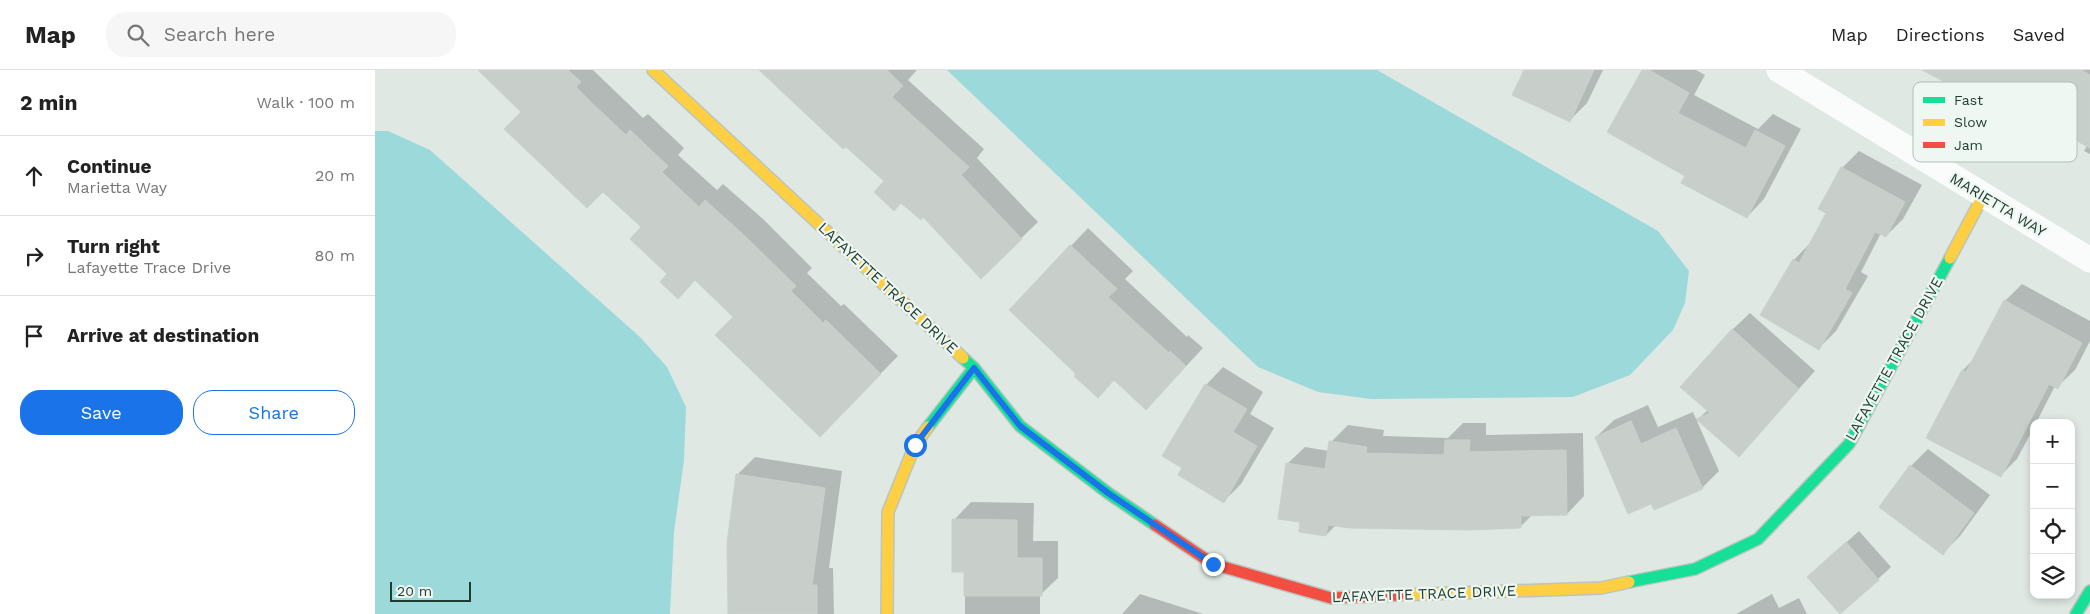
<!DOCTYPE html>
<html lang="en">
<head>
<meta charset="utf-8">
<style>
  :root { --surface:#fff; --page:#f6f6f6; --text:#222; --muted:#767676; --line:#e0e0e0; --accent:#1a73e8 }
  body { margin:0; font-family:"Work Sans",sans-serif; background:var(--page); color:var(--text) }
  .controls { position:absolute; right:15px; bottom:15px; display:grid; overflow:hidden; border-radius:10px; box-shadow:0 2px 8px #0003 }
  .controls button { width:45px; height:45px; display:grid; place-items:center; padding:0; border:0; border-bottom:1px solid var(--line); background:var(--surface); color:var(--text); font:25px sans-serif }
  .scale { position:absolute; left:15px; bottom:12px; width:81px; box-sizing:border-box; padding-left:5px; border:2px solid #1e3c30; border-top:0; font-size:14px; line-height:18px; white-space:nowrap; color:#1e3c30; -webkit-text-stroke:4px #eef7f2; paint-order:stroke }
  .stop { position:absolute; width:15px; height:15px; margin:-11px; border:4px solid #1a73e8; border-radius:50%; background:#fff }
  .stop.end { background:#1a73e8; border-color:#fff; box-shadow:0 1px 5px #0008 }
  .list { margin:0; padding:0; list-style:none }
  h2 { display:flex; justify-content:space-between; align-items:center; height:65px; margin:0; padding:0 20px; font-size:21px }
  h2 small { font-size:16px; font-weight:400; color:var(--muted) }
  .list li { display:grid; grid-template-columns:32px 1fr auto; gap:15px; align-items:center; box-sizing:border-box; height:80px; padding:0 20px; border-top:1px solid var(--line) }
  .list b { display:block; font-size:19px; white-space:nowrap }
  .list p { margin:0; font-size:16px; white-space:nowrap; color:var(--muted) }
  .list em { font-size:16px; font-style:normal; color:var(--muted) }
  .actions { display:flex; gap:10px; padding:15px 20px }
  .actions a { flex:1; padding:11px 0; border:1px solid var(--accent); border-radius:20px; text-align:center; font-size:18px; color:var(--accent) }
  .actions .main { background:var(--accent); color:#fff }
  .icon { flex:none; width:28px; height:28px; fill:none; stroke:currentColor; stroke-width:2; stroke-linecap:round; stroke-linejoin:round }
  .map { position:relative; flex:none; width:1715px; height:544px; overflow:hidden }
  header { display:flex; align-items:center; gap:30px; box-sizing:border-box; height:70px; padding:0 25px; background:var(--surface); border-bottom:1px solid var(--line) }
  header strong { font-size:24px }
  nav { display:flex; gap:28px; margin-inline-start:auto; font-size:18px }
  .search { width:350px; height:45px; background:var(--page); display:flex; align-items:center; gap:12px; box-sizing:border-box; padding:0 18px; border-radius:20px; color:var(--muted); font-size:19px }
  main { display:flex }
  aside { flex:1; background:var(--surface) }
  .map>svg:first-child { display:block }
  .water { fill:#9cd9da }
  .shadow { fill:#0003 }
  .building { fill:#c8cfcb; stroke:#c9d1cd }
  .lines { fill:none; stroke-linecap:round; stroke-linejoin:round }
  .fast-casing { stroke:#bac5bf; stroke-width:14 }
  .slow-casing { stroke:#bac5bf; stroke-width:14 }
  .jam-casing { stroke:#bac5bf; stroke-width:14 }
  .street { stroke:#fafcfb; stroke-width:25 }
  .fast { stroke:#16e098; stroke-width:11 }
  .slow { stroke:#ffcf43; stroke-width:11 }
  .jam { stroke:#f24e42; stroke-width:11 }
  .route { stroke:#1a73e8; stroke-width:6 }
  .labels { text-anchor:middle; stroke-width:4.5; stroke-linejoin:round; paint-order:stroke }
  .street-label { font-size:15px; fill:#1e3c30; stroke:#eef7f2 }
  .key { fill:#eef7f2; stroke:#b0bfb8; stroke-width:1 }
  .key-label { font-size:14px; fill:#1e3c30 }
</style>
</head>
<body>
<header>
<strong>Map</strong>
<div class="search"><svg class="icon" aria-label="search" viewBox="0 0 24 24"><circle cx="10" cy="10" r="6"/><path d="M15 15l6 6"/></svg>Search here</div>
<nav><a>Map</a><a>Directions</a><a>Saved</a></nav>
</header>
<main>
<aside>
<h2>2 min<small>Walk · 100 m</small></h2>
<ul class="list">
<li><svg class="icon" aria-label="ahead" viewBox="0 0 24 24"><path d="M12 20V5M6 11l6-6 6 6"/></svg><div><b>Continue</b><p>Marietta Way</p></div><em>20 m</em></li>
<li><svg class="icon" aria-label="right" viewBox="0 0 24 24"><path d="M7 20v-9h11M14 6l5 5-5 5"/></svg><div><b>Turn right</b><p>Lafayette Trace Drive</p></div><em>80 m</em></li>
<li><svg class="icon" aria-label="arrive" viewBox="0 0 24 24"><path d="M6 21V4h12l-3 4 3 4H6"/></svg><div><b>Arrive at destination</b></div></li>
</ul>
<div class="actions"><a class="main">Save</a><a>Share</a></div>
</aside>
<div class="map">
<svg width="1715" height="544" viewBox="0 0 1715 544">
  <rect width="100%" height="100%" fill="#e0e8e4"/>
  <!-- water -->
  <g class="water">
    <polygon points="572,0 1002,0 1283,161 1314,201 1310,233 1298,260 1255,305 1198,327 996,329 943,322 883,297"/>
    <polygon points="0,61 13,61 55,80 265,267 292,297 311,337 309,390 299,462 295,544 0,544"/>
  </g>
  <!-- shadow -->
  <g class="shadow">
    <polygon points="105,0 218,0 268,48 273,44 309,78 303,85 342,120 348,114 388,149 437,198 432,203 466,236 469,234 523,286 462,348 321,209 303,227 294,204 267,157"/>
    <polygon points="385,0 542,0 533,10 609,79 602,88 663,152 606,207 549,146"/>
    <polygon points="1150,0 1228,0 1212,33 1195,50"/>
    <polygon points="1268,0 1321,0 1330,5 1319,25 1383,59 1398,44 1426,59 1389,129 1372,147 1311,106"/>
    <polygon points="1550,0 1715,0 1715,84 1709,81 1712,76 1601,17 1594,23"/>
    <polygon points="1484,81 1547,115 1528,149 1511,166 1506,163 1486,202 1493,206 1461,261 1444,278 1419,190 1436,172 1453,143 1467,98"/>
    <polygon points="713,158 758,201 750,209 812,267 813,265 828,278 788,321 703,304 635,240"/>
    <polygon points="1647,214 1715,251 1715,271 1700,300 1682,317 1680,316 1661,353 1659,353 1659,357 1642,389 1625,406 1553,368 1588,300 1598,290 1630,231"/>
    <polygon points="1375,243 1440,301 1364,385 1323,349 1333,340 1357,260"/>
    <polygon points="848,297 888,322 875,344 899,358 866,414 849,431 809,398 831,315"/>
    <polygon points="1273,335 1283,357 1318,342 1344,401 1327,418 1277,432 1221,367 1239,350"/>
    <polygon points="1088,353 1111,353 1111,365 1208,363 1209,426 1192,444 1158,444 1145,457 961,455 951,465 926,451 912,394 930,377 954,381 956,372 973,355 1009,360 1008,366 1073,368"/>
    <polygon points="1553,379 1615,425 1585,466 1568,483 1536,396"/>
    <polygon points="380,387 467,401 454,498 458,498 459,544 354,544 362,405"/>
    <polygon points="596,432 659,433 658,471 683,471 683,508 665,525 665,544 590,544 590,501 579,450"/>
    <polygon points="1484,461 1516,497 1466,543 1446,495"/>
    <polygon points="765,524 828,544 747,544"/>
    <polygon points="1397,524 1404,538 1424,528 1432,544 1361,544"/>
  </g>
  <!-- building -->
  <g class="building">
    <polygon points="103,0 193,0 206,12 201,17 217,33 251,65 255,60 293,96 287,102 324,137 330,130 371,167 421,216 416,221 448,253 451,250 506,304 445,367 340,265 358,247 320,210 303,229 285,212 292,204 255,169 266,157 228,122 212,138 129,59 146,42"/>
    <polygon points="384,0 512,0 528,16 517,27 594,97 586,105 647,169 606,209 548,147 546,150 526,133 519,141 499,122 509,111 471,77 468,79"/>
    <polygon points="1149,0 1219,0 1195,52 1137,25"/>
    <polygon points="1267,0 1274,0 1314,23 1303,43 1371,78 1380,60 1410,76 1372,148 1306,113 1310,106 1232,62"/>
    <polygon points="1547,0 1706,0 1715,5 1715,78 1599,17 1594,25"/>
    <polygon points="1466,97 1530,132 1511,167 1500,162 1470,219 1477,223 1444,280 1385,245 1418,189 1424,193 1451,143 1443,139"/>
    <polygon points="695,175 742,219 733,227 794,283 795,281 811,296 771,340 739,310 723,328 699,306 701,304 634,240"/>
    <polygon points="1629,230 1707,273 1683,319 1674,314 1626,407 1551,368 1587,300 1591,302"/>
    <polygon points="1357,259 1424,319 1364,387 1321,349 1335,343 1305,317"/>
    <polygon points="830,314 872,339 858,362 882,376 849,433 803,405 807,398 787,386"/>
    <polygon points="1256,351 1266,374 1301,358 1328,419 1279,440 1276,434 1253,444 1220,367"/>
    <polygon points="1070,370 1095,370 1094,382 1191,380 1192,445 1146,446 1146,458 1093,460 974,458 953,455 951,466 924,462 925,452 903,449 911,393 950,399 954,371 992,377 991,383 1069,385"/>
    <polygon points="1535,395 1599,443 1568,485 1504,437"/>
    <polygon points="361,404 450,418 437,515 442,515 442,544 353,544 352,473"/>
    <polygon points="577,449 642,450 642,488 667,488 667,526 589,526 589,502 577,502"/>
    <polygon points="1471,472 1504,510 1465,544 1432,507"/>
  </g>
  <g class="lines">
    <!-- fast casing -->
    <g class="fast-casing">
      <g id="fast">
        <polyline points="588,288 599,298 645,356 733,423 780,455"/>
        <polyline points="553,357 599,298"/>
        <polyline points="1254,512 1320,499 1383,469 1474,374 1575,188"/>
        <polyline points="1701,544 1715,521"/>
      </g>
    </g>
    <!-- slow casing -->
    <g class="slow-casing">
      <g id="slow">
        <polyline points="278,0 588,288"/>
        <polyline points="1575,188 1608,126"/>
        <polyline points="1024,525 1226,518 1254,512"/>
        <polyline points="512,544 513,442 540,375 553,357"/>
      </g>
    </g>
    <!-- jam casing -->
    <g class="jam-casing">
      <polyline id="jam" points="780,455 838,494 956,528 1024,525"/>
    </g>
    <!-- street -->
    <polyline class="street" points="1404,0 1715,190"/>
    <!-- fast -->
    <use href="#fast" class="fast"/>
    <!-- slow -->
    <use href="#slow" class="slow"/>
    <!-- jam -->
    <use href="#jam" class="jam"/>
  </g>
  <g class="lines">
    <!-- route -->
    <polyline class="route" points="540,375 599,298 645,356 733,423 838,494"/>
  </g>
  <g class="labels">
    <!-- street labels -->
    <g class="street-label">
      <text transform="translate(1623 135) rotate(31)" y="5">MARIETTA WAY</text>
      <text transform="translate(513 218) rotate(43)" y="5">LAFAYETTE TRACE DRIVE</text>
      <text transform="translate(1519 289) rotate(-61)" y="5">LAFAYETTE TRACE DRIVE</text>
      <text transform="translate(1049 524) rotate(-2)" y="5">LAFAYETTE TRACE DRIVE</text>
    </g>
  </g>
  <!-- legend -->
  <rect x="1538" y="12" width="164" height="80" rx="8" class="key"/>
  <rect x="1548" y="27" width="22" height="6" fill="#16e098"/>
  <rect x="1548" y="49" width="22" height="7" fill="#ffcf43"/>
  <rect x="1548" y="72" width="22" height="6" fill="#f24e42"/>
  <g class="key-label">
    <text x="1579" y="35">Fast</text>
    <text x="1579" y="57">Slow</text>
    <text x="1579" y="80">Jam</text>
  </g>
</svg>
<div class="controls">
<button>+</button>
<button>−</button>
<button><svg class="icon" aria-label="locate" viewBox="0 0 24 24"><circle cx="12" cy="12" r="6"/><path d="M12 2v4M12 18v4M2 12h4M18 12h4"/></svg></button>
<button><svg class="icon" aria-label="layers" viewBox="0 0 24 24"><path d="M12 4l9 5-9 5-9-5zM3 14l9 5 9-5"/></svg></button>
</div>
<div class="scale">20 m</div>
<div class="stop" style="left:540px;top:375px"></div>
<div class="stop end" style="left:838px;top:494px"></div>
</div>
</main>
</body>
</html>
